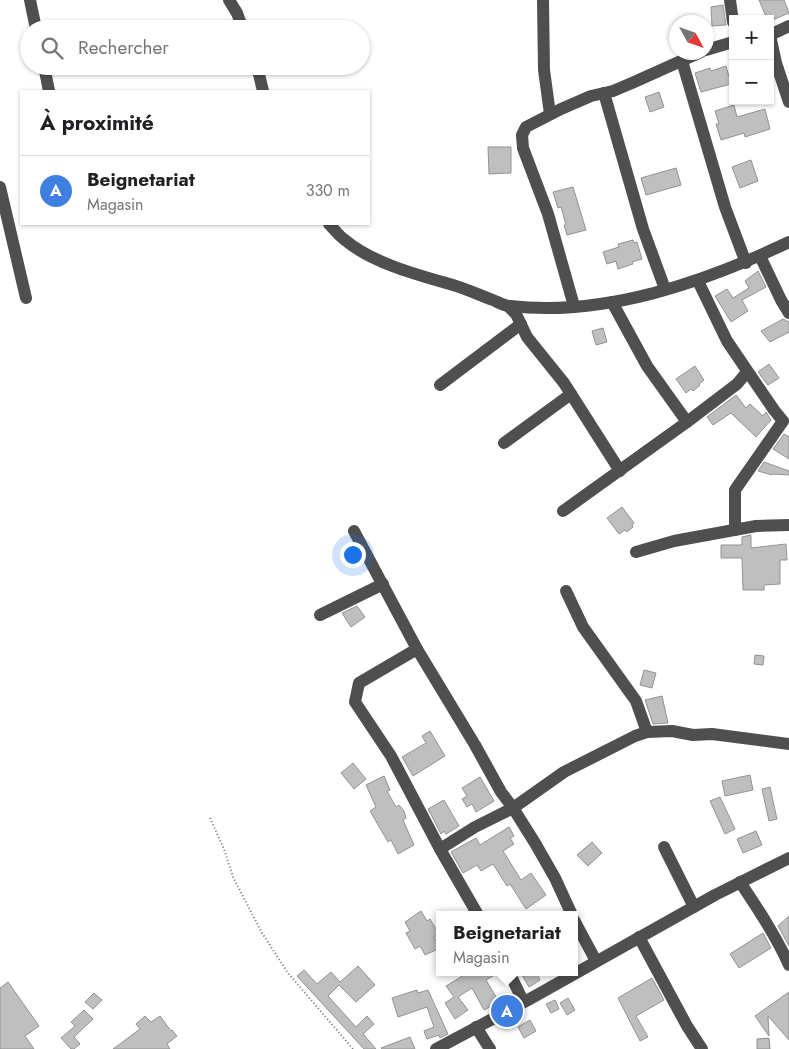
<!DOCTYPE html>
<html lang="fr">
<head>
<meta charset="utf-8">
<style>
  :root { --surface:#fff; --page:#f2f2f2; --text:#202124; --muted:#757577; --line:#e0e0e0; --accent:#ea580c }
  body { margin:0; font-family:Jost,sans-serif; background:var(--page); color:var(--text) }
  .controls { position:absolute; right:15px; top:15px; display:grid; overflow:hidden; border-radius:0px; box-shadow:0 1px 4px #0004 }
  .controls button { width:45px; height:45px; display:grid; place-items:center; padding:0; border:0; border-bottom:1px solid var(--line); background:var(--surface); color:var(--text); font:25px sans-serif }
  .compass { position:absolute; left:669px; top:15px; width:45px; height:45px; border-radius:50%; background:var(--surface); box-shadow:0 1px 4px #0004; rotate:130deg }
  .you { position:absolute; left:352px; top:554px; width:18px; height:18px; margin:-12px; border:4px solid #fff; border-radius:50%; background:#1a73e8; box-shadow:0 0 0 8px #1a73e833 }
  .badge { display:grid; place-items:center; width:32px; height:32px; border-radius:50%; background:var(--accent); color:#fff; font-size:16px; font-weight:700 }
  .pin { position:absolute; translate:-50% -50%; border:2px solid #fff; box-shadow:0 1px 5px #0006 }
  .popup { position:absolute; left:436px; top:911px; width:142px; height:65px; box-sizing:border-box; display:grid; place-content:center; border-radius:0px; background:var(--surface); filter:drop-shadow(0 1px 4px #0005); font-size:16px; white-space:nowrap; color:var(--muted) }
  .popup b { font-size:19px; color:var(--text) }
  .popup::after { content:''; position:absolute; left:50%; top:100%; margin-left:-10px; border:10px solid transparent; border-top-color:var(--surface) }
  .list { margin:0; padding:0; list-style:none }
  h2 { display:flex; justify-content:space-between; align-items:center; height:65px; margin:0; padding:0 20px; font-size:21px }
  h2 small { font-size:16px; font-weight:400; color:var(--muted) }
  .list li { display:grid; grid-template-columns:32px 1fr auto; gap:15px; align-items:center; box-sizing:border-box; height:70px; padding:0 20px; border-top:1px solid var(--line) }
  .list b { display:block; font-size:19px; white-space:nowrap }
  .list p { margin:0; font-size:16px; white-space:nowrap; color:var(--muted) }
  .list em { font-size:16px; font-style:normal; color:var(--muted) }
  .icon { flex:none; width:28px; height:28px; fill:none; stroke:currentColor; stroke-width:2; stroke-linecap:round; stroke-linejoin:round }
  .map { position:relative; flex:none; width:789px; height:1049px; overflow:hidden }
  .search { position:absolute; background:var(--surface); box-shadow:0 1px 4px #0004; left:20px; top:20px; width:350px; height:55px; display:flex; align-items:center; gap:12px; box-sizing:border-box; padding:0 18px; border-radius:28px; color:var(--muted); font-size:19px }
  .panel { position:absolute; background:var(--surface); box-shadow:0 1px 4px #0004; left:20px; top:90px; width:350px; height:135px; border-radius:0px }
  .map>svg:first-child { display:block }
  .building { fill:#bfbfbf; stroke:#939393 }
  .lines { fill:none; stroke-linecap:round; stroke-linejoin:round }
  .path { stroke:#717171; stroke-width:2; stroke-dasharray:1 2.5; stroke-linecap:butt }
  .minor { stroke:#4f4f4f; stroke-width:12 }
</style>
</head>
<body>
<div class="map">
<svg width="789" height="1049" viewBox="0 0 789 1049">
  <rect width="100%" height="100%" fill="#fff"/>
  <!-- building -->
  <g class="building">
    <polygon points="759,0 784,0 789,13 770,21 770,19 767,19"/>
    <polygon points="723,5 726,25 712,26 711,7"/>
    <polygon points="726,66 731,84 701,92 695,73 710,68 711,71"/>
    <polygon points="659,92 664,107 650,112 645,97"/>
    <polygon points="734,105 737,117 765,109 770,129 745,137 744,133 721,140 716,124 719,124 715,111"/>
    <polygon points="488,147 511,147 511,173 489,174"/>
    <polygon points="751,160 758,181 740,188 732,167"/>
    <polygon points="676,168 681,185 646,195 641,178"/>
    <polygon points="573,187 586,230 567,235 564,225 566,225 561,207 558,208 553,192"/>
    <polygon points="633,240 634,243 637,242 642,259 632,262 633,264 618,269 616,261 607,264 603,252 619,247 618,244"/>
    <polygon points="758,271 766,287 742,300 748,311 731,322 715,296 727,289 733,298 749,288 745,281"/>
    <polygon points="783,319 789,322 789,332 770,342 761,331"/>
    <polygon points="603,328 607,342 596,345 592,331"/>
    <polygon points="769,364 779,378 768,385 758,372"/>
    <polygon points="695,366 704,380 699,384 700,385 693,391 691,389 686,393 676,379"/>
    <polygon points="736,395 746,408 750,404 763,416 766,412 771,420 756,437 731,413 713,425 707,417"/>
    <polygon points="784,434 789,437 789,459 773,449"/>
    <polygon points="764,462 789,471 789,475 773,474 772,475 758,471"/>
    <polygon points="622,507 634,523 632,525 633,527 627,532 625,530 619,534 607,518"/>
    <polygon points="751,535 751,548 786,544 787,560 780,560 780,584 764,585 764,590 743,590 742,558 721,558 721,545 742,545 742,537"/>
    <polygon points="357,606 365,617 351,627 342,613"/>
    <polygon points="755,655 764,656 763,665 754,664"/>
    <polygon points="644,670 656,673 652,688 640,685"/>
    <polygon points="662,696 668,723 653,724 645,700"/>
    <polygon points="430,731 445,756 413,776 402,757 426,743 422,736"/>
    <polygon points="353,763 366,779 354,789 341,773"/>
    <polygon points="750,775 753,790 725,796 722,781"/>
    <polygon points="384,776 390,790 387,791 396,807 399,805 404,811 406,818 403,820 414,845 398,854 391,840 388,842 370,811 376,807 366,785"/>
    <polygon points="480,777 494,801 476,812 472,804 467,807 462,799 467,796 462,788"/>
    <polygon points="770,787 777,819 769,821 762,789"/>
    <polygon points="720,797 735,829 725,834 710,801"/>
    <polygon points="444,800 459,826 446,834 444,831 441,834 428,809"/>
    <polygon points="509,827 514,836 510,838 514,844 503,851 521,880 531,873 546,895 526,909 510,884 507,886 493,864 481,871 477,865 463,873 451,852 476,838 480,845"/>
    <polygon points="756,831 762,845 743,853 737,839"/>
    <polygon points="592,842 602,853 588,866 577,855"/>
    <polygon points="421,911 427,921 430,919 439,934 434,937 440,948 425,955 420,946 415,949 406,933 410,931 405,922"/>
    <polygon points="789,916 789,946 778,926"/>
    <polygon points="763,933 771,948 739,968 730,954"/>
    <polygon points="358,966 375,985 356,1002 339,985 328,996 356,1027 367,1016 374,1024 363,1034 376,1049 364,1049 297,976 304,970 317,984 331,972 340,982"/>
    <polygon points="469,972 500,972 486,980 499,1002 484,1010 472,988 458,997 468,1010 455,1019 445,1003 454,997 446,986"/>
    <polygon points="526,972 536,972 540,980 529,987 522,975"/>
    <polygon points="652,978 664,1000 636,1016 648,1037 640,1041 618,998"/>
    <polygon points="8,982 39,1026 25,1036 34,1049 0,1049 0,988"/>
    <polygon points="417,990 418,993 428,990 448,1034 440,1038 439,1035 427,1039 424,1031 434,1027 427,1007 398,1017 392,998"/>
    <polygon points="789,992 789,1040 768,1016 769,1036 755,1016"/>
    <polygon points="94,993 102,1000 93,1009 85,1002"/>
    <polygon points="568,998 575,1010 567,1015 560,1003"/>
    <polygon points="555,1000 559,1009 551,1013 546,1004"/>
    <polygon points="84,1010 93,1019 74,1037 80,1044 74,1049 71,1049 61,1038 75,1026 71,1022"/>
    <polygon points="145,1016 151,1022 160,1016 171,1031 172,1030 177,1036 167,1044 170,1049 113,1049 140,1029 136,1024"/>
    <polygon points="530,1020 536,1031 524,1038 518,1027"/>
    <polygon points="410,1037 415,1049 382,1049 381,1048"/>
    <polygon points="769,1038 770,1049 757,1049 757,1039"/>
  </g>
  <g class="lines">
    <!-- path -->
    <polyline class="path" points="210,818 224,849 233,877 262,933 288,973 353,1049"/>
    <!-- minor -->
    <g class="minor">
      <polyline points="30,0 36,29"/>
      <polyline points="229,0 237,13 243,29"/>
      <polyline points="543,0 544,70 550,114"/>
      <polyline points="730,0 733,22"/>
      <polyline points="770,35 776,63 789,102"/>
      <polyline points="770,35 789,26"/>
      <polyline points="706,50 733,42"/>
      <polyline points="682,61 725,207 746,263"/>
      <polyline points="44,66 49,91"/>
      <polyline points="257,66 263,91"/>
      <polyline points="604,93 643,229 665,289"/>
      <polyline points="0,187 26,298"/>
      <path d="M329,224C334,229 339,236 345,240C371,262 414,274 446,283C462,287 477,294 493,300C498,302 504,306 510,306C605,317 705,282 789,242"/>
      <polyline points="760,256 781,300 789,313"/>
      <polyline points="698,281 727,341 774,410 783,421 735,490 735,530"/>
      <polyline points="612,302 647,366 687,422"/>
      <polyline points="508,306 516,314 527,337 564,383 620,471"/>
      <polyline points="574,306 548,214 523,148 522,135 526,127 561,109 591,96 613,91 632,83 701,52"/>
      <polyline points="440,385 521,324"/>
      <polyline points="504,443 571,394"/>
      <polyline points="563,511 687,422 737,384 747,372"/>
      <polyline points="354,531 417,649 475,745 501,792 513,808 535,843 555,878 572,915"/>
      <polyline points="636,552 674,541 756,526 789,525"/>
      <polyline points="566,591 583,627 636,701 647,732"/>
      <polyline points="320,615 383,584"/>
      <polyline points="417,649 359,683 355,702 391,756 440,849 475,827 513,808 564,772 635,736 647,732 672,731 693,735 712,734 789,744"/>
      <polyline points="664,847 694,907"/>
      <polyline points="440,849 478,915"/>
      <path d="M740,882C758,909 776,936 789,965"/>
      <polyline points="574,920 596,961"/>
      <polyline points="639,937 687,1026 702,1049"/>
      <polyline points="509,972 523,1001"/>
      <polyline points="476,1027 490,1049"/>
      <polyline points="436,1049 528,1000 715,895 789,858"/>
    </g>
  </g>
</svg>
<div class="controls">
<button>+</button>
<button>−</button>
</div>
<svg class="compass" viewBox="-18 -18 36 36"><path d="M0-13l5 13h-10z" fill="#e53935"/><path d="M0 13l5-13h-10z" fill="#757577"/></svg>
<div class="you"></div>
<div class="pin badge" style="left:507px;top:1011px;background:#3f7fe0">A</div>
<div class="popup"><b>Beignetariat</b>Magasin</div>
<div class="search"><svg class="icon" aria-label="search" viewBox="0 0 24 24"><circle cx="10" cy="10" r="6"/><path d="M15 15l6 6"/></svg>Rechercher</div>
<section class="panel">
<h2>À proximité<small></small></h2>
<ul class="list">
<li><span class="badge" style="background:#3f7fe0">A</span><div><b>Beignetariat</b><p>Magasin</p></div><em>330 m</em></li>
</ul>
</section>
</div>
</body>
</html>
